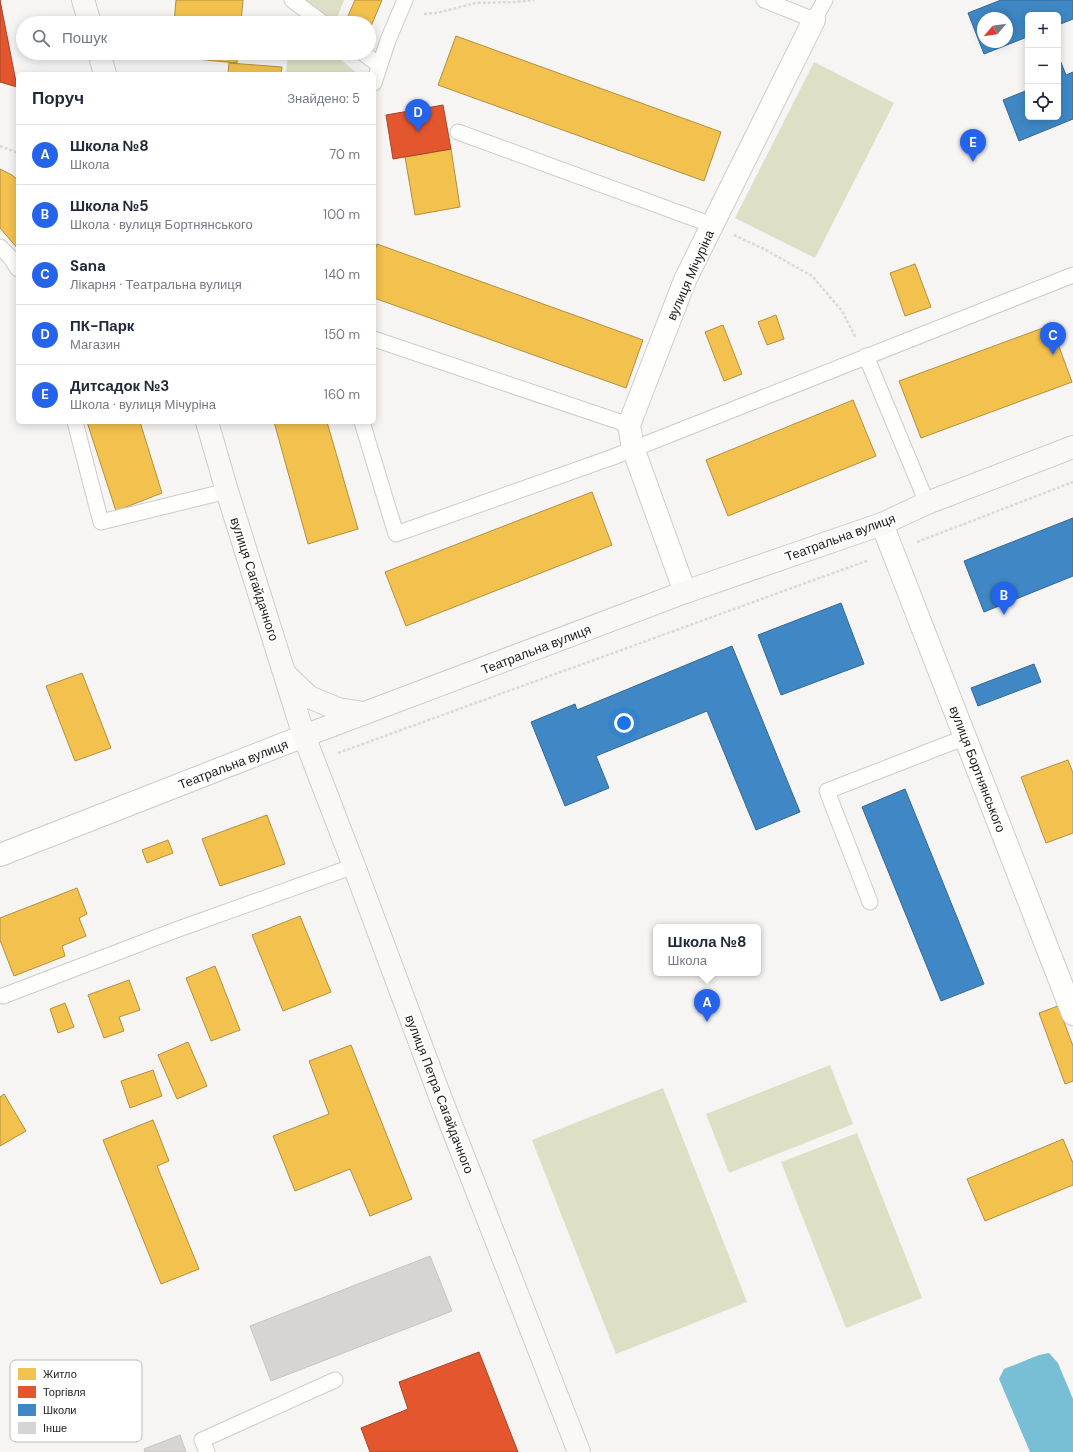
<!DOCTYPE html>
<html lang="uk">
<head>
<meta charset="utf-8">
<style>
  :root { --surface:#fff; --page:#f6f6f7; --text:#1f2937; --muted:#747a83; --line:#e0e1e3; --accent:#2563eb }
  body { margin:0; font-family:"DM Sans",sans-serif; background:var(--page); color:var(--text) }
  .controls { position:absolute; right:12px; top:12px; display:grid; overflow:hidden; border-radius:6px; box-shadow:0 2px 10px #0003 }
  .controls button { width:36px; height:36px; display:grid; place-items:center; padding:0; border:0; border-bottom:1px solid var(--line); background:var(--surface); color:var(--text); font:20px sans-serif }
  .compass { position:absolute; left:977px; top:12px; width:36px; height:36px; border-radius:50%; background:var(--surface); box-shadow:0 2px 10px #0003; rotate:241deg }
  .you { position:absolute; left:624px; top:723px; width:14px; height:14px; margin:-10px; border:3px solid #fff; border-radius:50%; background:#1a73e8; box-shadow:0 0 0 6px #1a73e833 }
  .badge { display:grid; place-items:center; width:26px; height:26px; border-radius:50%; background:var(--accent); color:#fff; font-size:13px; font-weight:700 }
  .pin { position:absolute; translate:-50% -33px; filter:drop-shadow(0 1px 2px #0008) }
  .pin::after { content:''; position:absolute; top:21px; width:14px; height:12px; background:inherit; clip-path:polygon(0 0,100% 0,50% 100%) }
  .popup { position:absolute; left:653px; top:924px; width:108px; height:52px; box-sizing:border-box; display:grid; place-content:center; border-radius:6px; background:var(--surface); filter:drop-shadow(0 1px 3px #0005); font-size:13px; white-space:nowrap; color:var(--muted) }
  .popup b { font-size:15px; color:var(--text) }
  .popup::after { content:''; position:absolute; left:50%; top:100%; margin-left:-8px; border:8px solid transparent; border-top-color:var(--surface) }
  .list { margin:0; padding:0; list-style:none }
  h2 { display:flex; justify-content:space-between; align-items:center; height:52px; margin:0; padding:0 16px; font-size:17px }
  h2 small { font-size:13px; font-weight:400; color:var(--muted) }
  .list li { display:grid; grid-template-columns:26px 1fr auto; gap:12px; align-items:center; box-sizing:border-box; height:60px; padding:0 16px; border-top:1px solid var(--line) }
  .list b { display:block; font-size:15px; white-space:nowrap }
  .list p { margin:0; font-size:13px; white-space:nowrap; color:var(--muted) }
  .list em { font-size:13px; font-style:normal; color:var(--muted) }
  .icon { flex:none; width:22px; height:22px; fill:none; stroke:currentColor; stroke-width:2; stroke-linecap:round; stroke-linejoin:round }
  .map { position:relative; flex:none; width:1073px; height:1452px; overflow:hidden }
  .search { position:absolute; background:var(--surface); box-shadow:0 2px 10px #0003; left:16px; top:16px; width:360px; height:44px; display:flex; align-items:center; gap:10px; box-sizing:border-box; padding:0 14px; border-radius:22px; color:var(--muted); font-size:15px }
  .panel { position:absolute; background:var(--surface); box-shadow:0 2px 10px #0003; left:16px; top:72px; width:360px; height:352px; border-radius:6px }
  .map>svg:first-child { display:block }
  .green { fill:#dde0c4 }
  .water { fill:#78bfd6 }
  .homes { fill:#f2c14e; stroke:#b2903f }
  .shops { fill:#e4572e; stroke:#a84528 }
  .schools { fill:#3f88c5; stroke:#356892; fill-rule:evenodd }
  .building { fill:#d6d5d4; stroke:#c6c4c4 }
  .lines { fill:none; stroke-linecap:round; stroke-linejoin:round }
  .lane-casing { stroke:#cdcccb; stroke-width:17 }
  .street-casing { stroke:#cdcccb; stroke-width:24 }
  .secondary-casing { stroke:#cdcccb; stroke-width:24 }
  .path { stroke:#d9d9d9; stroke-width:2.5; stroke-dasharray:3 2; stroke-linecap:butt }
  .lane { stroke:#fefefd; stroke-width:15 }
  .street { stroke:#fefefd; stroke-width:22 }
  .secondary { stroke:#faf8f7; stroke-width:22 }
  .labels { text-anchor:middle; stroke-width:4; stroke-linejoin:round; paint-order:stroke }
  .street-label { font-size:13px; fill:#1d1c1b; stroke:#fff }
  .key { fill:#fff; stroke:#bbb; stroke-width:1 }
  .key-label { font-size:11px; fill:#1d1c1b }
</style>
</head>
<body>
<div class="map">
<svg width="1073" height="1452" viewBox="0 0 1073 1452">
  <rect width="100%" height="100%" fill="#f6f5f3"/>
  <!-- green -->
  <g class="green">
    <polygon points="304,0 344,0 335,23"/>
    <polygon points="288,53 333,53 358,74 286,74"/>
    <polygon points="814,62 894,103 815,258 735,218"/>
    <polygon points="830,1065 853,1124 729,1173 706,1114"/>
    <polygon points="663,1088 747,1302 616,1354 532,1140"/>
    <polygon points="857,1133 922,1298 846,1328 781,1162"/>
  </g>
  <!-- water -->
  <polygon class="water" points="1049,1353 1058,1363 1073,1399 1073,1452 1030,1452 999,1379 1004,1369 1039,1355"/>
  <!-- homes -->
  <g class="homes">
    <polygon points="176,0 243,0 241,23 174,23"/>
    <polygon points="355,0 382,0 369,31 369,23 345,23"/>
    <polygon points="456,36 721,132 704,181 438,85"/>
    <polygon points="185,53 238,53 237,63 185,58"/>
    <polygon points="229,63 282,67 281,74 228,74"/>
    <polygon points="451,149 460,207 415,215 405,157"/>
    <polygon points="0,169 12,175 18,180 18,249 0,228"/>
    <polygon points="377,244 643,340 626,388 374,298 374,254"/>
    <polygon points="915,264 931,307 905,316 890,273"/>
    <polygon points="776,315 784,339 767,345 758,322"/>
    <polygon points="723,325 742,374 724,381 705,332"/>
    <polygon points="1051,325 1072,382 921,438 899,381"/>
    <polygon points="853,400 876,456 728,516 706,460"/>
    <polygon points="87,422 140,422 162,493 116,511"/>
    <polygon points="274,422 327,422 358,529 308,544"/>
    <polygon points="592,492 612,545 406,626 385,572"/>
    <polygon points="82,673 111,748 75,761 46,686"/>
    <polygon points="1068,760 1073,773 1073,833 1046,843 1021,777"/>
    <polygon points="267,815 285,864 220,886 202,839"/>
    <polygon points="168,840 173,853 147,863 142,850"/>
    <polygon points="77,888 87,914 79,918 86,936 62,946 65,956 14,976 0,940 0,918"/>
    <polygon points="300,916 331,992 283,1011 252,935"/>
    <polygon points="215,966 240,1030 211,1041 186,978"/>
    <polygon points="129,980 140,1010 119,1017 124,1031 104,1038 88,995"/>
    <polygon points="65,1003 74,1027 58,1033 50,1009"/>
    <polygon points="1058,1006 1073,1046 1073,1081 1065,1084 1039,1013"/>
    <polygon points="188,1042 207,1086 177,1099 158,1055"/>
    <polygon points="351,1045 412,1199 370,1216 350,1169 295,1191 273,1136 329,1114 309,1061"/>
    <polygon points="153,1070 162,1096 130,1108 121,1081"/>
    <polygon points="4,1094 26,1131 0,1146 0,1097"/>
    <polygon points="153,1120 169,1161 157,1166 199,1269 161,1284 103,1140"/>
    <polygon points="1063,1139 1073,1163 1073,1185 985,1221 967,1179"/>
  </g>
  <!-- shops -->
  <g class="shops">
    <polygon points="0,0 17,87 0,82"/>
    <polygon points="443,105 451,149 393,159 386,115"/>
    <polygon points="479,1352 518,1452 370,1452 361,1428 408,1409 399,1382"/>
  </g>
  <!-- schools -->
  <g class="schools">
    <path d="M1001,0H1073V19L1058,25V15H1028V41L1027,37L984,54L968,13ZM983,18H1007V42H983Z"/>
    <polygon points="1058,55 1066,75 1073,72 1073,119 1019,141 1003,100 1028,90 1028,117 1058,117"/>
    <polygon points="1073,518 1073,576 984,612 964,561"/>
    <polygon points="841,603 864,664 781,695 758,635"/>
    <polygon points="732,646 800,812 756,830 707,711 596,756 609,788 565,806 531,722 575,704 577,710"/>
    <polygon points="1034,664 1041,682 978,706 971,688"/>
    <polygon points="905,789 984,984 941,1001 862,807"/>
  </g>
  <!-- building -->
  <g class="building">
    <polygon points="430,1256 452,1311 271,1381 250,1326"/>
    <polygon points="180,1435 186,1452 145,1452 144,1449"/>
  </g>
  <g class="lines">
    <!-- lane casing -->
    <g class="lane-casing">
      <g id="lane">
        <polyline points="292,0 323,23"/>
        <polyline points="764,0 814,20 825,0"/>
        <polyline points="363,53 379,65"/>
        <polyline points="374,83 388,40 405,0"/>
        <polyline points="458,132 712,225"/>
        <polyline points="0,247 10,257 18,269"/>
        <polyline points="374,339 629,425"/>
        <polyline points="866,356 927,503"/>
        <polyline points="75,422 101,522 227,491"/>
        <polyline points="362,422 396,534 613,457 1073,275"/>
        <polyline points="870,902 827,791 966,737"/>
        <polyline points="3,996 173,931 354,866"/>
        <polyline points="207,1452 202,1440 335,1380"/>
      </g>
    </g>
    <!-- street casing -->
    <g class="street-casing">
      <g id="street">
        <polyline points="882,524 1073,1014"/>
        <polyline points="685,592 633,448 629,425 685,280 814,20"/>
        <polyline points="0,855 304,736"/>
      </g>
    </g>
    <!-- secondary casing -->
    <g class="secondary-casing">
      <g id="secondary">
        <polyline points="83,0 90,23"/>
        <polyline points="99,53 105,74"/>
        <polyline points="207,422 227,491 304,736 354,866 441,1099 579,1452"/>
        <polyline points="286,675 309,697 338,709 364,713"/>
        <polyline points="304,736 685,592 882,524 927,503 1073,447"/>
      </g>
    </g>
    <!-- path -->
    <g class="path">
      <polyline points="424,14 437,13 475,3 516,2 534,0"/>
      <polyline points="0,146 18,153"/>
      <polyline points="734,235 766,250 812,276 842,311 856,338"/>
      <polyline points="917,542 1073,482"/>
      <polyline points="338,753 869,560"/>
    </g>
    <!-- lane -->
    <use href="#lane" class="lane"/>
    <!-- street -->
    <use href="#street" class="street"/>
    <!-- secondary -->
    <use href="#secondary" class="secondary"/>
  </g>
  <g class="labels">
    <!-- street labels -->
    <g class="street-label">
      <text transform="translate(690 275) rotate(-66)" y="5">вулиця Мічуріна</text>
      <text transform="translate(840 537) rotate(-20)" y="5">Театральна вулиця</text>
      <text transform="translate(255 579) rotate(72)" y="5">вулиця Сагайдачного</text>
      <text transform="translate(536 649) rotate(-21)" y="5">Театральна вулиця</text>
      <text transform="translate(233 764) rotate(-21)" y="5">Театральна вулиця</text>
      <text transform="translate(978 769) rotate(69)" y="5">вулиця Бортнянського</text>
      <text transform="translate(440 1094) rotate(69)" y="5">вулиця Петра Сагайдачного</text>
    </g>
  </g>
  <!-- legend -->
  <rect x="10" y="1360" width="132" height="82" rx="6" class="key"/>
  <rect x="18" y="1368" width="18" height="12" fill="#f2c14e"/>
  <rect x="18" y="1386" width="18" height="12" fill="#e4572e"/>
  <rect x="18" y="1404" width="18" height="12" fill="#3f88c5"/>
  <rect x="18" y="1422" width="18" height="12" fill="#d6d5d4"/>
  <g class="key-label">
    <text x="43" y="1378">Житло</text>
    <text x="43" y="1396">Торгівля</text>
    <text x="43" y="1414">Школи</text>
    <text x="43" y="1432">Інше</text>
  </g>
</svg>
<div class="controls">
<button>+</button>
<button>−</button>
<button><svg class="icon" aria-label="locate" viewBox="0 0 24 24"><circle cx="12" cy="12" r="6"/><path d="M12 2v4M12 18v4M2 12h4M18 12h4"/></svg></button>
</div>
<svg class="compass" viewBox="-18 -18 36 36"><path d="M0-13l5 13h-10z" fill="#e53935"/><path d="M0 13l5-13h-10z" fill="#747a83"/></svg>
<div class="you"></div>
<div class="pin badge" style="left:707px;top:1022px">A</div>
<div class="popup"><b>Школа №8</b>Школа</div>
<div class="pin badge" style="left:1004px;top:615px">B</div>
<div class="pin badge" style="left:1053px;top:355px">C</div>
<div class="pin badge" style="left:418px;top:132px">D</div>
<div class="pin badge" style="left:973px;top:162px">E</div>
<div class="search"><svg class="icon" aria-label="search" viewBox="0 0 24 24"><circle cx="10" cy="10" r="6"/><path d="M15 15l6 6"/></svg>Пошук</div>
<section class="panel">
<h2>Поруч<small>Знайдено: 5</small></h2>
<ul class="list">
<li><span class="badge">A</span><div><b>Школа №8</b><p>Школа</p></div><em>70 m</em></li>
<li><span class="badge">B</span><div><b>Школа №5</b><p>Школа · вулиця Бортнянського</p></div><em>100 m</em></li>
<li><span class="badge">C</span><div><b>Sana</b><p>Лікарня · Театральна вулиця</p></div><em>140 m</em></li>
<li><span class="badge">D</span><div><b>ПК-Парк</b><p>Магазин</p></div><em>150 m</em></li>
<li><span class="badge">E</span><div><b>Дитсадок №3</b><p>Школа · вулиця Мічуріна</p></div><em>160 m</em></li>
</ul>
</section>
</div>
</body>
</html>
